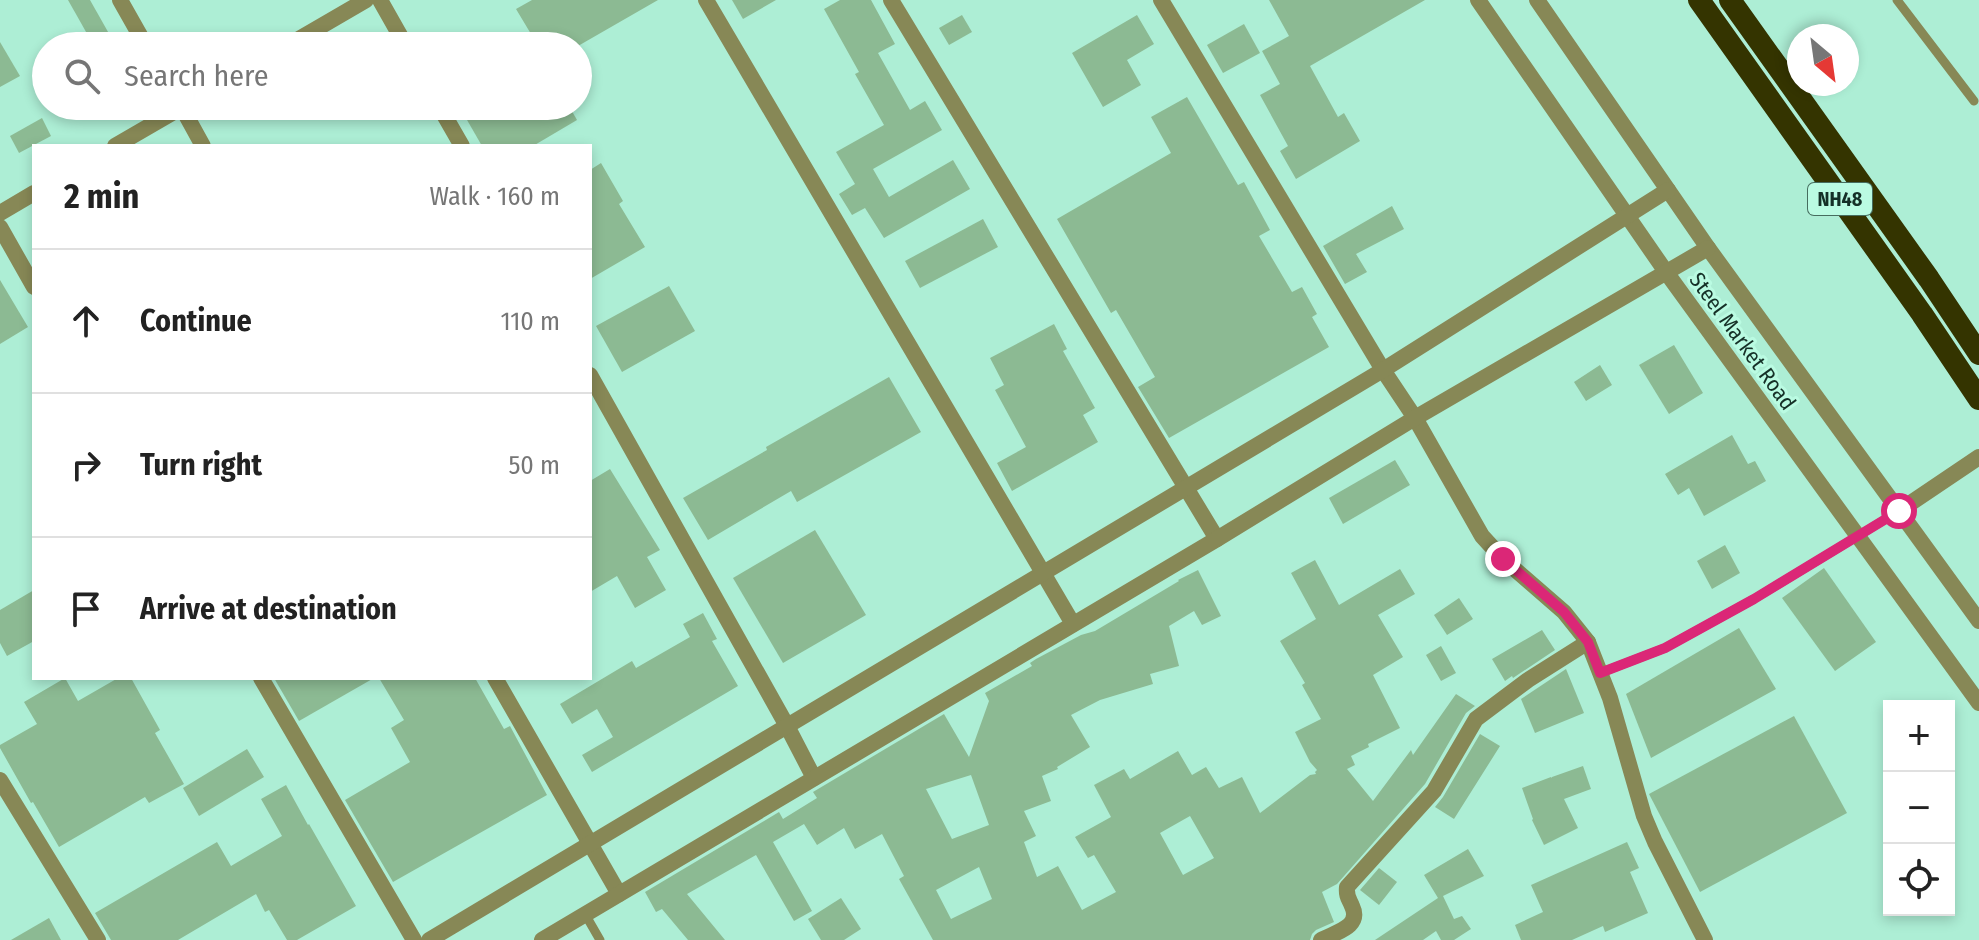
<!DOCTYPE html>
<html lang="en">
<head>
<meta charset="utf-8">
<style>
  :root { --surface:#fff; --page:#f6f6f6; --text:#222; --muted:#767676; --line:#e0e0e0 }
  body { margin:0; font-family:"Fira Sans Condensed",sans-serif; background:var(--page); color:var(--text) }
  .controls { position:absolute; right:24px; bottom:24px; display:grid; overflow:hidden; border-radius:0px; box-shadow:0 4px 12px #0003 }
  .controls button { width:72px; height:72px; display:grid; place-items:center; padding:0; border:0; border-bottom:2px solid var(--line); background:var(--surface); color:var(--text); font:40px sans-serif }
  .compass { position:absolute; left:1787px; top:24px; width:72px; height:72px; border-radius:50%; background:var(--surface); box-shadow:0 4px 12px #0003; rotate:151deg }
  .stop { position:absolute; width:24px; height:24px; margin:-18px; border:6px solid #db2777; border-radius:50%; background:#fff }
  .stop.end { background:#db2777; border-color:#fff; box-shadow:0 2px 8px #0008 }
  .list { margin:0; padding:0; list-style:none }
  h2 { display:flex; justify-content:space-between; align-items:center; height:104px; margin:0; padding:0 32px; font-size:34px }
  h2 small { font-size:26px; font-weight:400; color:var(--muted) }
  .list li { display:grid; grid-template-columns:52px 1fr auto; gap:24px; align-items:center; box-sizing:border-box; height:144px; padding:0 32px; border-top:2px solid var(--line) }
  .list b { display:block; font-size:30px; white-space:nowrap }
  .list em { font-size:26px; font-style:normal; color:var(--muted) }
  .icon { flex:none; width:44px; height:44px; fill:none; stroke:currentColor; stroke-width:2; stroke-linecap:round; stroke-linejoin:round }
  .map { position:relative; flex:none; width:1979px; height:940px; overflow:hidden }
  .search { position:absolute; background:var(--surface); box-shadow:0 4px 12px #0003; left:32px; top:32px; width:560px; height:88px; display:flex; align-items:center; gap:20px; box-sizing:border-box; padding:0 28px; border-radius:44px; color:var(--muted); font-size:30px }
  .panel { position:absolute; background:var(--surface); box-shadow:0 4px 12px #0003; left:32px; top:144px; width:560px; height:536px; border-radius:0px }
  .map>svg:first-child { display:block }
  .building { fill:#8cba93; fill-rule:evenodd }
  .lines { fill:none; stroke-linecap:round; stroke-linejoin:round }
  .service { stroke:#878856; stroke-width:9 }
  .minor { stroke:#878856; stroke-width:16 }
  .tertiary { stroke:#878856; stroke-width:16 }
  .trunk { stroke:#343400; stroke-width:22 }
  .route { stroke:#db2777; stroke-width:10 }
  .labels { text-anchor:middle; stroke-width:6; stroke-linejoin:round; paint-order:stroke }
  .shield { fill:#bafbe2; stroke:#466d5f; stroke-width:2 }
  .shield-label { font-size:20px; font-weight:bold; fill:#153027 }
  .street-label { font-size:22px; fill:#153027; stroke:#bafbe2 }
</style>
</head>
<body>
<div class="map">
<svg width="1979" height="940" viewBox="0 0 1979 940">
  <rect width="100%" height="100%" fill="#adeed5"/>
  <!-- building -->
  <g class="building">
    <polygon points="68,0 90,0 116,46 94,46"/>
    <polygon points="532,0 658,0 578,46 510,46 531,34 516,9"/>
    <polygon points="732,0 776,0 743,19"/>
    <polygon points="840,0 871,0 895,44 878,53 910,110 925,101 942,130 873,169 889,197 953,160 970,189 884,238 865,208 852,215 839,194 855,184 836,152 884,125 855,74 859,72 824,9"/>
    <polygon points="1269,0 1425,0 1310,66 1338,117 1344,113 1360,141 1296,179 1280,151 1288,146 1260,95 1280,84 1262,51 1289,36"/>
    <polygon points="962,15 972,32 949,45 939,28"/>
    <polygon points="1137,15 1154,44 1127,60 1141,85 1103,107 1072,53"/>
    <polygon points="1244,24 1260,53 1223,73 1207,45"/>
    <polygon points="0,42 20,76 0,87"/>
    <polygon points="1187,97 1238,185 1244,182 1270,230 1259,236 1292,292 1302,287 1317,314 1312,317 1329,347 1169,438 1138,387 1155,377 1116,310 1111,313 1057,219 1171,153 1151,117"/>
    <polygon points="459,106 569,106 577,120 533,146 482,146"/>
    <polygon points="42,118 51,136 19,153 10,136"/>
    <polygon points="601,163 623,201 619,204 645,247 590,279 590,170"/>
    <polygon points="1392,206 1404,229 1356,254 1367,272 1345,284 1323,246"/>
    <polygon points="983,219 998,247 920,288 905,261"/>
    <polygon points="0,280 28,327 0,344"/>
    <polygon points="669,286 695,331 622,372 596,326"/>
    <polygon points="1054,324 1067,349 1063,351 1095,408 1083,415 1098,442 1012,491 997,463 1026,447 995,390 1004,385 990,358"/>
    <polygon points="1674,345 1703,393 1669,414 1639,365"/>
    <polygon points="1600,365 1612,385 1586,401 1574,382"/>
    <polygon points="889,377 921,432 797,502 791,491 708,540 683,498 767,450 766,447"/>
    <polygon points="1732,435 1748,464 1755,461 1766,481 1704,516 1689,488 1678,495 1665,474"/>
    <polygon points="1395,460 1410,485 1343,524 1329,498"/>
    <polygon points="610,469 660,550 647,557 666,590 635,608 617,576 590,592 590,481"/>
    <polygon points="815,530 866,615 783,663 733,578"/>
    <polygon points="1725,545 1740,573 1712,589 1697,561"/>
    <path d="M1315,560L1339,605L1400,569L1415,594L1378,615L1403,657L1373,675L1400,728L1368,744L1369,747L1351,756L1355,765L1347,769L1373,801L1411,750L1413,755L1456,694L1475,706L1466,713L1425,784L1337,884L1322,892L1334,922L1316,930L1312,934L1310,940H933L899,879L904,876L882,834L855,849L844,828L817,845L804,824L773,842L812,911L794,921L756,855L687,894L725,940H688L662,909L656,912L645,892L779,812L783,819L817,798L813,792L944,714L969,757L989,701L985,693L1032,666L1030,663L1036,659L1081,635L1095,631L1179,581L1178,580L1198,570L1221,616L1202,625L1194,611L1169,626L1179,666L1150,674L1153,684L1100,700L1071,715L1090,747L1057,767L1058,769L1042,776L1051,801L1024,811L1036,836L1024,842L1037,877L1058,866L1082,910L1116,892L1094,855L1088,858L1075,837L1111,817L1094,785L1124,769L1130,779L1178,751L1192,775L1206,767L1219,788L1242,777L1260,813L1310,775L1316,774L1315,772L1317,770L1310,762L1295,732L1321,719L1302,685L1305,683L1280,641L1316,619L1291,573ZM971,775L989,825L952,839L926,789ZM1190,816L1214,858L1183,875L1160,833ZM979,867L992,899L951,919L936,890Z"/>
    <polygon points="1824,568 1876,642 1835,671 1782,598"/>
    <polygon points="34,590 34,641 7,656 0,643 0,610"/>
    <polygon points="1459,598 1473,619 1447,635 1434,615"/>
    <polygon points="703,613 717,639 712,641 738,686 592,772 582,755 613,737 597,709 572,724 560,704 632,661 636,668 690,637 683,624"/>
    <polygon points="1739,628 1776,689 1651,758 1626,694"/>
    <polygon points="1542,630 1555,650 1513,678 1512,676 1505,681 1492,659"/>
    <polygon points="1441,646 1456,673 1441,681 1426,655"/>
    <polygon points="1566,669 1584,713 1535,733 1521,699"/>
    <polygon points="65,678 78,701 118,678 131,678 160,730 155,733 184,784 149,803 145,797 59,847 33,802 31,803 0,748 0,745 37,724 24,702"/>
    <polygon points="274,678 374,678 299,721"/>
    <polygon points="379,678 475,678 504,729 510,726 547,795 393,882 345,800 410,762 391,728 404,720"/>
    <polygon points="1794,716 1847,813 1700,892 1649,794"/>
    <polygon points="1480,734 1500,746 1454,819 1435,807 1443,797"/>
    <polygon points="247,749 264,777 199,816 183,788"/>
    <polygon points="1583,766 1591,789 1564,799 1578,828 1544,845 1532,820 1533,819 1522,788 1551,777 1552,778 1552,777"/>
    <polygon points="286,785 308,825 309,824 356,906 297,940 287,940 269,910 265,912 256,894 178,940 111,940 95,913 217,842 231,866 282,836 261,799"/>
    <polygon points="1627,842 1639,868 1630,872 1648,913 1605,932 1603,926 1572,940 1521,940 1515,925 1543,912 1531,885"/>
    <polygon points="1468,849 1484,876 1443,896 1454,919 1462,916 1471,929 1454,940 1441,940 1436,931 1423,940 1375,940 1438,898 1424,875"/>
    <polygon points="1379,868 1397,882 1379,905 1360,890"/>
    <polygon points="841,898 861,929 844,940 821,940 808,919"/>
    <polygon points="49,918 61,940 11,940"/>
  </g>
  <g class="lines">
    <!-- service -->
    <g class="service">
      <polyline points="1897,0 1974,101"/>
      <polyline points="1600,673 1665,648 1754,599 1899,511"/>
      <polyline points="585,914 600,940"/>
    </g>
    <!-- minor -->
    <g class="minor">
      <polyline points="120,0 146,46"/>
      <polyline points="380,0 406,46"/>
      <polyline points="706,0 1073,624"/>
      <polyline points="891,0 1217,539"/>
      <polyline points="1161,0 1383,370 1415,418 1482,536 1503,559 1564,612 1588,642 1610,698 1644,816 1655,842 1705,940"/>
      <polyline points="181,106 203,146"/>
      <polyline points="439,106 462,146"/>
      <polyline points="0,227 34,287"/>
      <polyline points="590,375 787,726 814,778"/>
      <polyline points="1899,511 1979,457"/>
      <polyline points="261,678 414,940"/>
      <polyline points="495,678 619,894"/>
      <polyline points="0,780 98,940"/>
      <path d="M1321,940C1336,932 1362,927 1352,906C1349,899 1346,896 1347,887L1434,791L1476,719L1528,680L1588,642"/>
    </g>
    <!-- tertiary -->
    <g class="tertiary">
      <polyline points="1478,0 1666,272 1979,703"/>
      <polyline points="1537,0 1708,248 1979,621"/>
      <polyline points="287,46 366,0"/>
      <polyline points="115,146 184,106"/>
      <polyline points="0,213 34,193"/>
      <polyline points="429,940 1383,370 1668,190"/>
      <polyline points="542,940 1217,539 1415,418 1708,248"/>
    </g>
    <!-- trunk -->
    <g class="trunk">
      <polyline points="1699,0 1922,314 1979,399"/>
      <polyline points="1730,0 1929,279 1979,354"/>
    </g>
  </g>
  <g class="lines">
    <!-- route -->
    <polyline class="route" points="1503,559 1564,612 1588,642 1600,673 1665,648 1754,599 1899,511"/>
  </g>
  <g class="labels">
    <!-- shield labels -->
    <rect class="shield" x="1808" y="183" width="64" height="32" rx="6"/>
    <g class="shield-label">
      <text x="1840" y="206">NH48</text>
    </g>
    <!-- street labels -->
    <g class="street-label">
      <text transform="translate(1743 341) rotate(54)" y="8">Steel Market Road</text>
    </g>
  </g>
</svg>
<div class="controls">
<button>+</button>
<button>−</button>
<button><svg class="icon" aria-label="locate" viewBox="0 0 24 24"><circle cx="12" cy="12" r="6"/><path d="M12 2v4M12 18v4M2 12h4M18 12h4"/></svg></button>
</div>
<svg class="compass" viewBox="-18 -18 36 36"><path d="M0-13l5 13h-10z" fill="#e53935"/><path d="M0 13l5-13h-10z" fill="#767676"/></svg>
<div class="stop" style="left:1899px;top:511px"></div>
<div class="stop end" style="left:1503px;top:559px"></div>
<div class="search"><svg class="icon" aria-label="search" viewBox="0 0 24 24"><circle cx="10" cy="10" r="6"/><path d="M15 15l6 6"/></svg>Search here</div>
<section class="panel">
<h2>2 min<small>Walk · 160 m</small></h2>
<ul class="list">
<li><svg class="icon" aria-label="ahead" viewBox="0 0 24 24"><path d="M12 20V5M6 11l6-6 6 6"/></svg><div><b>Continue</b></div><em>110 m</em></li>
<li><svg class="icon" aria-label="right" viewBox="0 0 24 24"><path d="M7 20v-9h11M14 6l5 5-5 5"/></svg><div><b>Turn right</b></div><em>50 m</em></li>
<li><svg class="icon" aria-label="arrive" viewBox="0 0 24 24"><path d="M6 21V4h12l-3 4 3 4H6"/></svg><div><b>Arrive at destination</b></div></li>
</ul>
</section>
</div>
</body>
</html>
